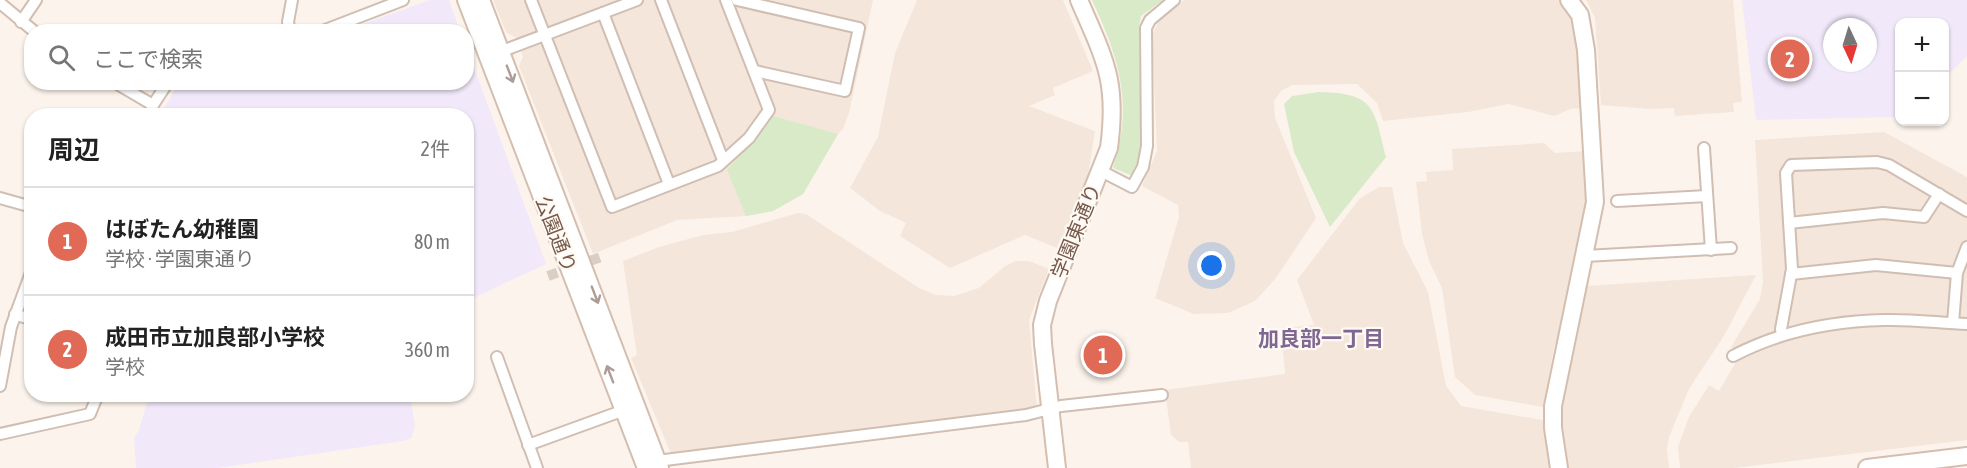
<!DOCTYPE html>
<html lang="ja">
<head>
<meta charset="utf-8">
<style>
  :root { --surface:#fff; --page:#f6f6f6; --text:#222; --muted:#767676; --line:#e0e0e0; --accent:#e16a56 }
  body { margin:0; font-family:"Asap Condensed","Noto Sans JP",sans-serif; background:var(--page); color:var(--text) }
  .controls { position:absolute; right:18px; top:18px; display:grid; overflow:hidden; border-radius:12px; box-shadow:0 2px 4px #0004 }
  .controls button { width:54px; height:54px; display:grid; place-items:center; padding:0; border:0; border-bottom:2px solid var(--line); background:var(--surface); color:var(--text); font:30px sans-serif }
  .compass { position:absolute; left:1823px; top:18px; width:54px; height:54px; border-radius:50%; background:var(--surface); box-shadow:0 2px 4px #0004; rotate:176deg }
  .you { position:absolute; left:1212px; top:266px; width:21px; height:21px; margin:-15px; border:4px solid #fff; border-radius:50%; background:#1a73e8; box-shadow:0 0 0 9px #1a73e833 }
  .badge { display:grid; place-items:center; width:39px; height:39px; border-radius:50%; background:var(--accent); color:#fff; font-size:20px; font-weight:700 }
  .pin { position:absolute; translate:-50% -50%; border:3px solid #fff; box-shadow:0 2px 6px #0006 }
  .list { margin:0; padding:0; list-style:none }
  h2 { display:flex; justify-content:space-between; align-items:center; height:78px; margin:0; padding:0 24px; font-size:26px }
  h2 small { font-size:20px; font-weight:400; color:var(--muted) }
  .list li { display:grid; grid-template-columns:39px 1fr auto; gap:18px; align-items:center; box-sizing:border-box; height:108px; padding:0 24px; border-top:2px solid var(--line) }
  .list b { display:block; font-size:22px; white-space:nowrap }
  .list p { margin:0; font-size:20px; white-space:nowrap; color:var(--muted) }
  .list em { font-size:20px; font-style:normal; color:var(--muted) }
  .icon { flex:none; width:33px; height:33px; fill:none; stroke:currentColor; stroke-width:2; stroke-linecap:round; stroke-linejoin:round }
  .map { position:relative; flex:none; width:1967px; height:468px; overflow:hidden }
  .search { position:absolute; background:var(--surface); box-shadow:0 2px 4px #0004; left:24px; top:24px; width:450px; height:66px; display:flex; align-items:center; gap:15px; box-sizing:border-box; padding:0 21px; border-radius:24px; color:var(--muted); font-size:22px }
  .panel { position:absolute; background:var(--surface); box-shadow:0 2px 4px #0004; left:24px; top:108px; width:450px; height:294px; border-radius:24px }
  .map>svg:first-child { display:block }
  .residential { fill:#f4e6da }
  .education { fill:#f1e8f9; fill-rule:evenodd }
  .green { fill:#d9eac9 }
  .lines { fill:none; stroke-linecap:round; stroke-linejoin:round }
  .street-tunnel { stroke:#dbcec4; stroke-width:10; stroke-dasharray:10 5; stroke-linecap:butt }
  .street-casing { stroke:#d1beb3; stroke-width:14 }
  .secondary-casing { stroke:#d4beb0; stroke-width:20 }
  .street { stroke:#fff; stroke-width:10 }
  .secondary { stroke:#fff; stroke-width:16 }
  .oneway { stroke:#ad9c95 }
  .labels { text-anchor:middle; stroke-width:4.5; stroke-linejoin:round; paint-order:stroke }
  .street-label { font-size:20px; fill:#775a4e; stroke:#fef9f2 }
  .neighbourhood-label { font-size:21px; font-weight:bold; fill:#806692; stroke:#fef9f2 }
</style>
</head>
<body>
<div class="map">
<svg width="1967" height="468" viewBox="0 0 1967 468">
  <rect width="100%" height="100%" fill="#fcf4ec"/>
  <!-- residential -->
  <g class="residential">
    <polygon points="493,0 873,0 849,113 843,129 838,134 803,194 773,211 746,216 677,220 593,254 519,66 523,57 519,45 516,38 506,32"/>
    <polygon points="917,0 1063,0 1093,71 1053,88 1055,95 1029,106 1095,131 1088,176 1057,248 1025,235 950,268 900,236 906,223 880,211 850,188 878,137 895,53"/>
    <polygon points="1184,0 1558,0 1568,10 1574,22 1578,41 1582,108 1571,109 1554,116 1509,104 1468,112 1383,121 1377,103 1357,84 1293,85 1282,90 1274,101 1275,118 1316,218 1276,278 1255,301 1228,313 1194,314 1155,298 1179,217 1178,205 1142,186 1157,151 1152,35 1162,14"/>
    <polygon points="1586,0 1733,0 1742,102 1733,103 1734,112 1675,116 1674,108 1651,109 1601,105 1595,18"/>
    <polygon points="1884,132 1967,177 1967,319 1797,327 1776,332 1735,349 1731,347 1760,299 1763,282 1755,140"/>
    <polygon points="1544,143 1555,153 1586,151 1587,215 1568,307 1554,348 1543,407 1475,395 1455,377 1442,288 1429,261 1422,234 1416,182 1427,181 1426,172 1453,170 1452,149"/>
    <polygon points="1379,187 1392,187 1403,243 1428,292 1446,386 1461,406 1548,421 1552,468 1191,468 1188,442 1179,442 1171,435 1165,390 1285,374 1281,328 1314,325 1297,280 1360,198"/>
    <polygon points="798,213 806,214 919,288 936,295 954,296 979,288 1005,266 1016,261 1029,261 1049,269 1029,320 1037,409 671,454 631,358 637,355 623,261 659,247 703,235 732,232"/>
    <polygon points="1756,275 1725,334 1689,389 1669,437 1667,449 1669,468 1565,468 1560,413 1586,286"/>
    <polygon points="1867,325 1967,328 1967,440 1734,468 1680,468 1678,447 1689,417 1709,385 1719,391 1737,360 1791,337 1819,330"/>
  </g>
  <!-- education -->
  <g class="education">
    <polygon points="430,0 449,0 460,31 343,31"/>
    <path d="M1742,0H1967V56L1945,78L1944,22H1900L1899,117L1756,120ZM1832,27H1868V63H1832Z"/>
    <polygon points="467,48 546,264 467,301 466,116 160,115 179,83 466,82"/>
    <polygon points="147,394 410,395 415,426 411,438 403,441 218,468 136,468 134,438 139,430 147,403"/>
  </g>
  <!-- green -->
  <g class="green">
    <path d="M1092,0H1163L1141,16L1139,26L1142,146L1141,162L1133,176L1113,168C1134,105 1119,58 1092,0Z"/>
    <path d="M1319,92C1375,93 1374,108 1386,157L1330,227L1294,152L1284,104L1292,96Z"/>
    <polygon points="773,116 838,134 803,194 773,211 746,216 727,170"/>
  </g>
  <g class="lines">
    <!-- street-tunnel -->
    <polyline class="street-tunnel" points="548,276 601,257"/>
    <!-- street casing -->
    <g class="street-casing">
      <g id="street">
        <polyline points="531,0 612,207 718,166 749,138 769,110 726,0"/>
        <polyline points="661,0 723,160"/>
        <polyline points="737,0 859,28 845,91 755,71"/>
        <polyline points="0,3 35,32"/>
        <polyline points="603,13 669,184"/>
        <polyline points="21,22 36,0"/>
        <polyline points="290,32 288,22 292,0"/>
        <polyline points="320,32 403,0"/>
        <polyline points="497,53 637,0"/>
        <polyline points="114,82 153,105"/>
        <polyline points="150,116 153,105 168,82"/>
        <polyline points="1704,148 1711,250"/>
        <polyline points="1101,171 1132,187 1143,167 1147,146 1146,28 1150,20 1174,0"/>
        <polyline points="0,198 32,207"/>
        <polyline points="1617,201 1707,196"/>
        <polyline points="1789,223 1883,213 1924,217 1939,194"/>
        <polyline points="1585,256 1731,248"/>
        <polyline points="1791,274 1876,265 1957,273"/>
        <polyline points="15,314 32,320"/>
        <polyline points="1953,323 1957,273 1967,247"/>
        <polyline points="1782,335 1781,329 1792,269 1786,173 1791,165 1877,162 1889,165 1967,211"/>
        <path d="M1733,356C1779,332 1832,321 1884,320C1912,319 1939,323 1967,324"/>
        <polyline points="497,357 537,468"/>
        <polyline points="0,386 11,327 32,270"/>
        <polyline points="0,434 90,414 98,394"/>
        <polyline points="528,445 630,408"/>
        <polyline points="657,461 1026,415 1061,406 1162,395"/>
      </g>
    </g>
    <!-- secondary casing -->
    <g class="secondary-casing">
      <g id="secondary">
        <polyline points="466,0 646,468"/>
        <polyline points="481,0 660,468"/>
        <path d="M1057,468L1043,344L1042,325L1048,301L1109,148C1118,81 1105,60 1079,0"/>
        <polyline points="1559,468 1553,428 1553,406 1595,202 1586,50 1580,15 1569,0"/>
        <polyline points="1867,468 1967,456"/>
      </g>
    </g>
    <!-- street -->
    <use href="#street" class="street"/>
    <!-- secondary -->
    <use href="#secondary" class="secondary"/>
  </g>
  <!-- one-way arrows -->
  <defs><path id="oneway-shaft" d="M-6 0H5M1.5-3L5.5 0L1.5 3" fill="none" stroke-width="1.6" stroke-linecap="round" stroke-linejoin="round" transform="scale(1.5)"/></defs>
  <g class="oneway">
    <use href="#oneway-shaft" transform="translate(510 74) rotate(69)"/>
    <use href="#oneway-shaft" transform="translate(595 295) rotate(69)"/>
    <use href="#oneway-shaft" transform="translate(610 374) rotate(-111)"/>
  </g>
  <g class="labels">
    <!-- street labels -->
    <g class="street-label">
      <text transform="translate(1076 231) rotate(-68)" y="7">学園東通り</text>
      <text transform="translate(556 234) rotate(69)" y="7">公園通り</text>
    </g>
    <!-- neighbourhood labels -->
    <g class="neighbourhood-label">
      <text x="1321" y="346">加良部一丁目</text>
    </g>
  </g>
</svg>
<div class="controls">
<button>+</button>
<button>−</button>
</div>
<svg class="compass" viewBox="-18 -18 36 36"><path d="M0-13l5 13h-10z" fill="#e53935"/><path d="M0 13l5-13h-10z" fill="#767676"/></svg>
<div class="you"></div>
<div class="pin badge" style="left:1103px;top:355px">1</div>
<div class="pin badge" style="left:1790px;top:59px">2</div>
<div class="search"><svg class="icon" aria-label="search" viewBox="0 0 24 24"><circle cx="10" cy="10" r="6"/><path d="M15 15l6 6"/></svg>ここで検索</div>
<section class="panel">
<h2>周辺<small>2件</small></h2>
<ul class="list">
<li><span class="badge">1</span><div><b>はぼたん幼稚園</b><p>学校 · 学園東通り</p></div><em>80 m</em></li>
<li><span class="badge">2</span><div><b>成田市立加良部小学校</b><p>学校</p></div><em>360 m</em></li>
</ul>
</section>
</div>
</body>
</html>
